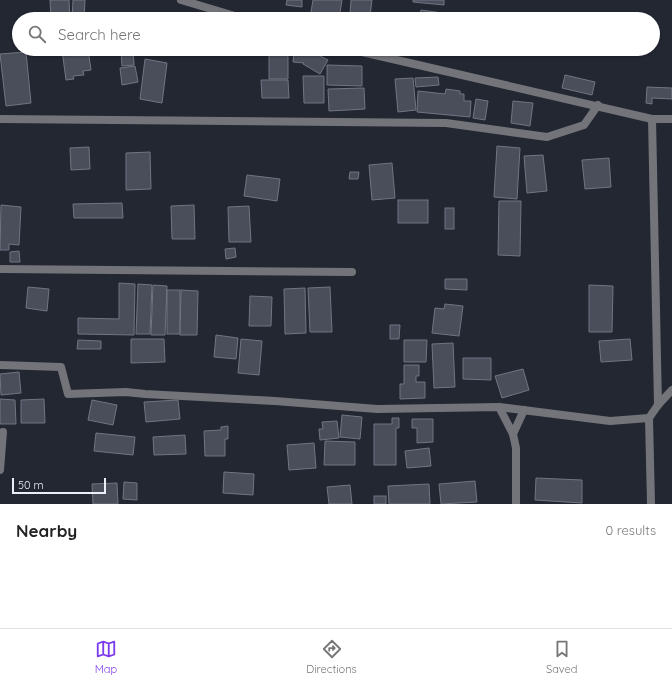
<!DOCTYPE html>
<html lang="en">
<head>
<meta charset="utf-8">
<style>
  :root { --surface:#fff; --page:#f2f2f2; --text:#222; --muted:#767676; --line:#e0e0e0; --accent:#7c3aed }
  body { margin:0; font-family:Quicksand,sans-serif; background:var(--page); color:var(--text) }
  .scale { position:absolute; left:12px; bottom:10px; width:94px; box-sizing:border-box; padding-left:4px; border:2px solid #edeff8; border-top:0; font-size:11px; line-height:14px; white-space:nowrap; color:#edeff8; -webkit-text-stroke:3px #232732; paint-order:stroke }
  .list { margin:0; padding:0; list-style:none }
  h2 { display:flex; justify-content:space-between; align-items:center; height:52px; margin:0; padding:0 16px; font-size:17px }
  h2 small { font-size:13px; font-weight:400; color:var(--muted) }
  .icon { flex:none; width:22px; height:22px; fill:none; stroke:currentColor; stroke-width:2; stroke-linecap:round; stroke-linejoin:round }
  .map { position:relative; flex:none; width:672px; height:504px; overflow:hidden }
  .search { position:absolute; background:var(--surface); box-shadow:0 1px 3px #0004; left:12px; right:12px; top:12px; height:44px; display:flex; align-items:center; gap:10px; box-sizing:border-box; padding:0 14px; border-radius:22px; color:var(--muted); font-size:15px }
  .sheet { height:124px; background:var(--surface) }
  nav { display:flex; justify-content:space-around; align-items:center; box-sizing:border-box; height:56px; border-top:1px solid var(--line); background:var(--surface); font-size:11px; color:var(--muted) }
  nav a { display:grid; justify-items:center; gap:2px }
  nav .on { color:var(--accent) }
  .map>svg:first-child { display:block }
  .building { fill:#4a4e5b; stroke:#717583 }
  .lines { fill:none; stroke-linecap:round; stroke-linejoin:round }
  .minor { stroke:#72747a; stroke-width:8 }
</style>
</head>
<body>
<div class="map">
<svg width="672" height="504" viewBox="0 0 672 504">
  <rect width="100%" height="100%" fill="#232732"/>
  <!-- building -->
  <g class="building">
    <polygon points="50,0 69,0 70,19 51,19"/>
    <polygon points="73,0 85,0 84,19 72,19"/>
    <polygon points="287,0 302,0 302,7 286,5"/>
    <polygon points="313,0 342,0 339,19 310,18"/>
    <polygon points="351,0 372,0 370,16 350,14"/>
    <polygon points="413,0 444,0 444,5 413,2"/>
    <polygon points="421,10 442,13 441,19 419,19"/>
    <polygon points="71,49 88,49 91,70 83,71 84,75 73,76 74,79 66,80 62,50"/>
    <polygon points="121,49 133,49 134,65 122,66"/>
    <polygon points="288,49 288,79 269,79 269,50"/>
    <polygon points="310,51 328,60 320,74 303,64 304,63 293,62 294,53 309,54"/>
    <polygon points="26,52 31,103 6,106 0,54"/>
    <polygon points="145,59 167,63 162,103 140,99"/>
    <polygon points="327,65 362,66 362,86 327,85"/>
    <polygon points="135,66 138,82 122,85 120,68"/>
    <polygon points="565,75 595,82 592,95 562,88"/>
    <polygon points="303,76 324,76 324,103 304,103"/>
    <polygon points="438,77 439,85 416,87 415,78"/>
    <polygon points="413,78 416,110 398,112 395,79"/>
    <polygon points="261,80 288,80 289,98 262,98"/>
    <polygon points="647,87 672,88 672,99 652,98 652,104 646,103"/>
    <polygon points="364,88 365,109 329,111 328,89"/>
    <polygon points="446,89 460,91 460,94 464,94 464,101 471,101 470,117 417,112 418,91 445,94"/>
    <polygon points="476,99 488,101 485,120 473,118"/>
    <polygon points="513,101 533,103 530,126 511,123"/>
    <polygon points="497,146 520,148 517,199 494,197"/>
    <polygon points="89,147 90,169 71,170 70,148"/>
    <polygon points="150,152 151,189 126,190 126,153"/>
    <polygon points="543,155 547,191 527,193 524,156"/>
    <polygon points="609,158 611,187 585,189 582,160"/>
    <polygon points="392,163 395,198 372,200 369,165"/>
    <polygon points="350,172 359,172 358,179 349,179"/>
    <polygon points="247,175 280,179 277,201 244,196"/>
    <rect x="398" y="200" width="30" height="23"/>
    <polygon points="499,201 521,201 520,256 498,255"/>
    <polygon points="122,203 123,218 74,218 73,204"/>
    <polygon points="1,205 21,207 19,245 9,244 9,250 0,250"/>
    <polygon points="194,205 195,239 172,239 171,206"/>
    <polygon points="249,206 251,242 229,242 228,207"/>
    <rect x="445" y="208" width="9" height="21"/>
    <polygon points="235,248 236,257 226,259 225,249"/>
    <polygon points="19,251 20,262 10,262 10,252"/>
    <polygon points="445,279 467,279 467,290 445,289"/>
    <polygon points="119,283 135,284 134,335 78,334 78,318 119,319"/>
    <polygon points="138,284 152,285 150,334 136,334"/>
    <polygon points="153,285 167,286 165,335 151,335"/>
    <polygon points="589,285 613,286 612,332 589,332"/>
    <polygon points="28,287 49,289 47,311 26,308"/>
    <polygon points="330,287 332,332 310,332 308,288"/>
    <polygon points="305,288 306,333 285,334 284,289"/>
    <rect x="167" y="290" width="13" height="44"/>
    <polygon points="181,290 198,291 197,335 180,335"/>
    <polygon points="250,296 272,297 271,326 249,326"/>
    <polygon points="445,304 463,306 459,336 432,333 435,308 444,309"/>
    <polygon points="390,325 400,325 399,339 390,339"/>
    <polygon points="216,335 238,338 236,359 214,357"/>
    <polygon points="131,339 164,339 165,362 131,363"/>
    <polygon points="241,339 262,341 259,375 238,373"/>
    <polygon points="630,339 632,360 601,362 599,341"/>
    <polygon points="78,340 101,341 101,349 77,349"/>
    <polygon points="404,340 427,340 426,362 404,362"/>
    <polygon points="453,343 455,387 434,388 432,344"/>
    <polygon points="463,358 491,358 491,380 463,379"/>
    <polygon points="404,365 419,365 419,376 416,376 416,382 425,382 425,398 400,399 400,384 404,384"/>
    <polygon points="523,369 529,390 502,398 495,376"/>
    <polygon points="19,372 21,393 1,395 0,374"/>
    <polygon points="0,399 15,400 16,424 0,424"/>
    <polygon points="44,399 45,423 21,423 21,400"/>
    <polygon points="92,400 117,405 113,425 88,420"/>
    <polygon points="178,400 180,419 146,422 144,402"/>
    <polygon points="342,415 362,417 360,439 340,437"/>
    <polygon points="392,418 399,418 399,428 396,428 396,465 374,465 374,424 392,424"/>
    <polygon points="412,419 433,419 433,442 417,443 417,428 412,428"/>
    <polygon points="337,421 339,438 320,440 319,429 323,429 322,422"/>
    <polygon points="228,426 228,439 225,439 225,456 205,456 204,431 221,430 221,427"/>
    <polygon points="96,433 135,437 133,455 94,451"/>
    <polygon points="185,435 186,454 154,455 153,437"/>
    <polygon points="325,441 355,442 355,465 324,465"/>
    <polygon points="314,443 316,468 289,470 287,445"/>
    <polygon points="429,448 431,466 407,468 405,451"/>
    <polygon points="224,472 254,474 253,495 223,493"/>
    <polygon points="536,478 582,480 582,503 535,500"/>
    <polygon points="475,481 477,502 441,504 439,484"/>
    <polygon points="124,482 137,483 137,500 123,499"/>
    <polygon points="117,483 118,504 93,504 92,484"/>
    <polygon points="429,484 430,504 389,504 388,486"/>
    <polygon points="350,485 352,504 329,504 327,487"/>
    <rect x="374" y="496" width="12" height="8"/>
  </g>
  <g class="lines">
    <!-- minor -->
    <g class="minor">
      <polyline points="181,0 245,19"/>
      <polyline points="349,49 652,119 672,119"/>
      <polyline points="0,119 446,123 547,137 584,125 598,105"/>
      <polyline points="652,119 658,405"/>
      <polyline points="0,269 352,272"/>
      <polyline points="0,365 61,367 68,394 126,392 145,394 275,401 377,409 499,407 610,421 649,418 658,405 672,390"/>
      <polyline points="499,407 513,434 516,448 516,504"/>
      <polyline points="649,418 651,504"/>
      <polyline points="513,434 524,410"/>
      <polyline points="0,470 3,432"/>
    </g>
  </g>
</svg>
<div class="scale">50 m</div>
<div class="search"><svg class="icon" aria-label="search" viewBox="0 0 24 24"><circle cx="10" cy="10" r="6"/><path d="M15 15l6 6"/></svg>Search here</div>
</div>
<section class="sheet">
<h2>Nearby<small>0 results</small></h2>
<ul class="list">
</ul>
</section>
<nav>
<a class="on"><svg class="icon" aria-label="map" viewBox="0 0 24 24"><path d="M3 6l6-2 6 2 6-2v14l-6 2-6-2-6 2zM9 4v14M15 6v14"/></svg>Map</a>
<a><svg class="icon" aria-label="directions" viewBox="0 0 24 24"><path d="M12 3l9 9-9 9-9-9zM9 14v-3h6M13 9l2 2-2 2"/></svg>Directions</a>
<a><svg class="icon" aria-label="saved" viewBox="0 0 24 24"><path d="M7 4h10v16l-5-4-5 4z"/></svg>Saved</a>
</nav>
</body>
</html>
